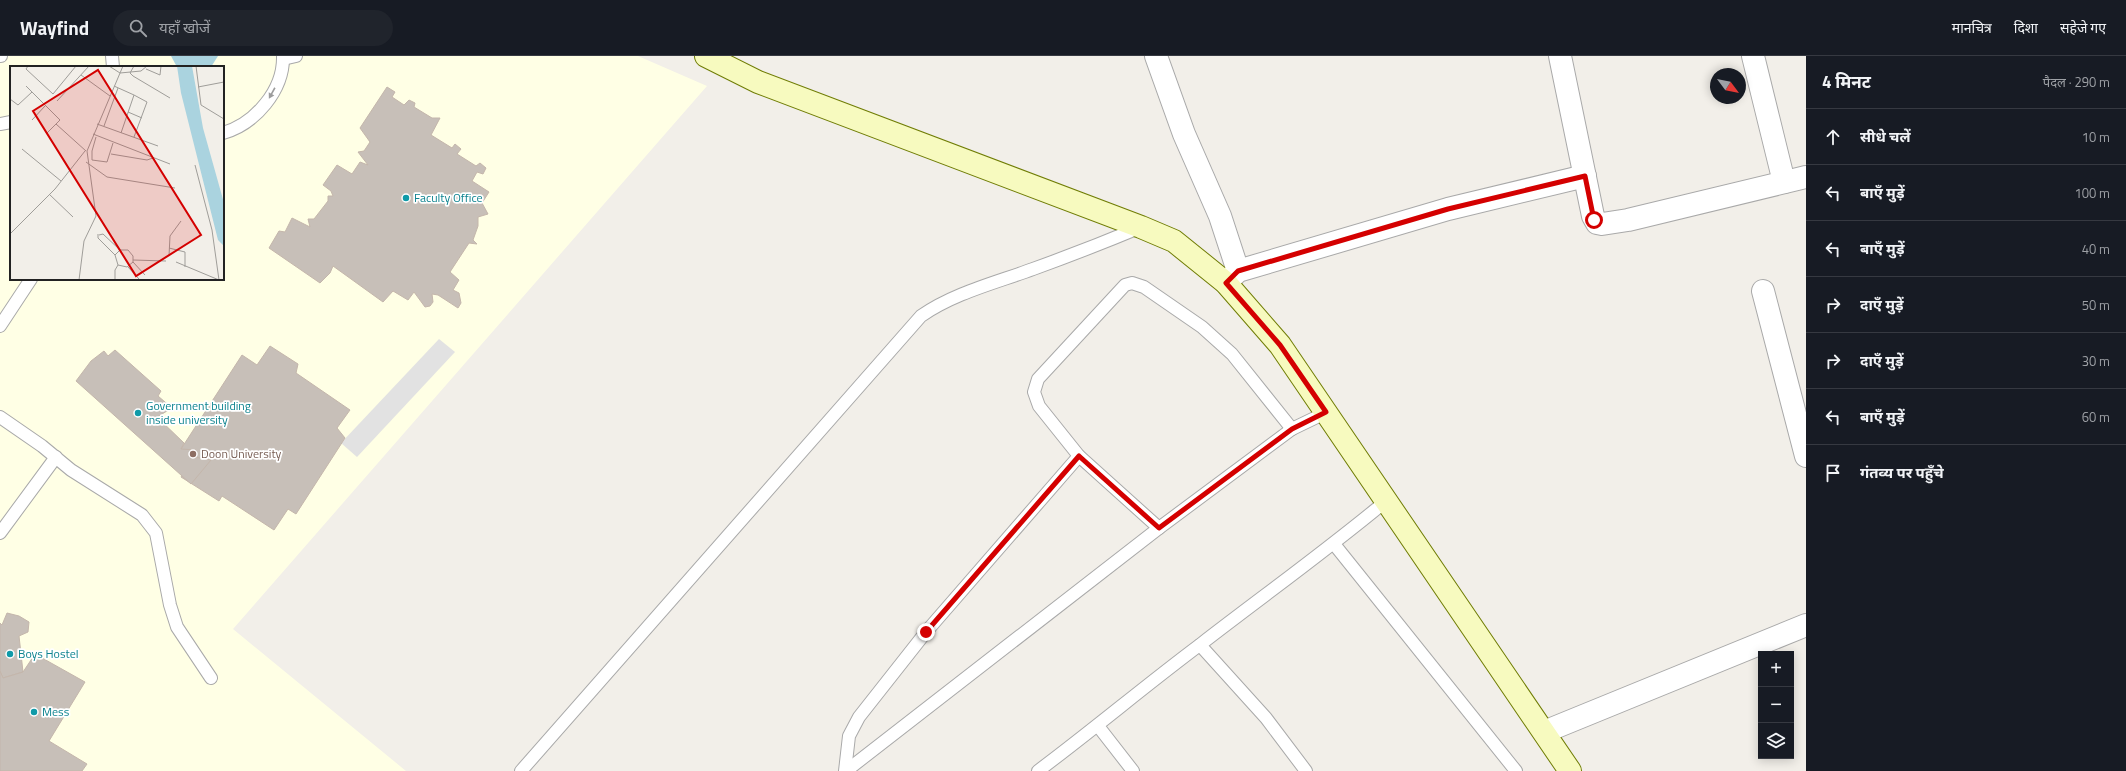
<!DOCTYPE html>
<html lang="hi">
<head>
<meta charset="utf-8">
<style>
  :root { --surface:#171b24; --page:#20242c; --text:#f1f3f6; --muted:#9ea1a6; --line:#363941 }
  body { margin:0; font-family:"Titillium Web","Noto Sans Devanagari",sans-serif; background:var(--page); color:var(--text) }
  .controls { position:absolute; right:12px; bottom:12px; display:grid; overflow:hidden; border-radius:0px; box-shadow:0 2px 10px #0003 }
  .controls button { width:36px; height:36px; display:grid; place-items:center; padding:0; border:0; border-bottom:1px solid var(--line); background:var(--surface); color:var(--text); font:20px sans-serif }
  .compass { position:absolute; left:1710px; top:12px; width:36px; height:36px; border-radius:50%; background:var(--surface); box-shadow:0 2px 10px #0003; rotate:122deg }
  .stop { position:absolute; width:12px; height:12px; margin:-9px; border:3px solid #d40000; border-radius:50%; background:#fff }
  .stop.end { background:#d40000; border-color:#fff; box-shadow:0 1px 4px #0008 }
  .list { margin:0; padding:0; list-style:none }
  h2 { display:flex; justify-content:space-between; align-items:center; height:52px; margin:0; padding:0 16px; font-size:17px }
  h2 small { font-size:13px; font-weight:400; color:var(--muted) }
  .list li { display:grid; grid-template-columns:26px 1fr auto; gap:12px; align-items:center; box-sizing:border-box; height:56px; padding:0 16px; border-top:1px solid var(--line) }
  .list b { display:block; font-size:15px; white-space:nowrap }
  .list em { font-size:13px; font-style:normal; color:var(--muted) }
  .icon { flex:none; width:22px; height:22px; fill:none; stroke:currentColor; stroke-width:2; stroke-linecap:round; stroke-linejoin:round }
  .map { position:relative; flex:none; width:1806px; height:715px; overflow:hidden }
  header { display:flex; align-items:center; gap:24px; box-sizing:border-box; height:56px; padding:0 20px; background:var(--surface); border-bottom:1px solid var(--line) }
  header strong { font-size:19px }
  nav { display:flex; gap:22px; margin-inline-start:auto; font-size:14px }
  .search { width:280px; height:36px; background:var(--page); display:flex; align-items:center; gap:10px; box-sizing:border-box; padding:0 14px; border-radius:22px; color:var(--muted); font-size:15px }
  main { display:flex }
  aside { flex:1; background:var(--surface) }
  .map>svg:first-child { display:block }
  .education { fill:#ffffe5; fill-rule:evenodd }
  .parking { fill:#e2e2e2 }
  .water { fill:#aad3df }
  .building { fill:#c7bfb8; stroke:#c4b6ab }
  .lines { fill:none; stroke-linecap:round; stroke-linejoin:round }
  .service-casing { stroke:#a9a9a9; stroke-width:14 }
  .minor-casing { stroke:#a9a9a9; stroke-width:24 }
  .secondary-casing { stroke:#707d05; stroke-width:24 }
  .service { stroke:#fff; stroke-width:12 }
  .minor { stroke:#fff; stroke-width:22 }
  .secondary { stroke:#f7fabf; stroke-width:22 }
  .oneway { fill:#9c9c9c }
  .route { stroke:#d40000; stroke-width:5 }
  .culture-dot { fill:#0f9aa8; stroke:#fff; stroke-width:1.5 }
  .education-dot { fill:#8d6e63; stroke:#fff; stroke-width:1.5 }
  .labels { text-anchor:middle; stroke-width:3.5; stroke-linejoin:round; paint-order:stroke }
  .culture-label { font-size:12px; fill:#0d838f; stroke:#fff; text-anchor:start }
  .education-label { font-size:12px; fill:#785e54; stroke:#fff; text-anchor:start }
  .inset-road { fill:none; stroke:#9f9d99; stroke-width:1 }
  .view { fill:#d40000; fill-opacity:0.15; stroke:#d40000; stroke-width:2 }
  .inset-edge { fill:none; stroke:#222; stroke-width:2 }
</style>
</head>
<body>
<header>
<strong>Wayfind</strong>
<div class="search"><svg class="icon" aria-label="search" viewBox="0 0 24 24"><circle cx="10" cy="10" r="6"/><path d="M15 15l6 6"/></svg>यहाँ खोजें</div>
<nav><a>मानचित्र</a><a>दिशा</a><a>सहेजे गए</a></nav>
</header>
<main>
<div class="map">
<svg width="1806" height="715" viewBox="0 0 1806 715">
  <rect width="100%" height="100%" fill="#f2efe9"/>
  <!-- education -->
  <path class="education" d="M0,0H638L707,30L233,573L406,715H0ZM11,11H223V223H11Z"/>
  <!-- parking -->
  <polygon class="parking" points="439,283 455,296 357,401 341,387"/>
  <!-- water -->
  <polygon class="water" points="171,0 218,0 211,11 177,11"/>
  <!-- building -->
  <g class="building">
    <polygon points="387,31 395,36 392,41 404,49 409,44 415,47 414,51 432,62 440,62 431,79 452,92 455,88 461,93 457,98 476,110 480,107 486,112 483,118 477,116 472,125 489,136 482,147 488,158 478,161 478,170 473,184 477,188 469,187 450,216 459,224 453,234 459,237 461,247 458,252 438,239 432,238 433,246 430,250 425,251 414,236 408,244 393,235 383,246 333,210 330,217 320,227 269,192 279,175 285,176 292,162 310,171 308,163 314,163 328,145 328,140 333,140 331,135 323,129 337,109 352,118 360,106 368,109 358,96 364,95 370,86 360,72"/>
    <polygon points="270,290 298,308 296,317 350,354 337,372 345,382 296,458 288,453 274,474 222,440 219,445 181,421 194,401 181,393 242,299 257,309"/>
    <polygon points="115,294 161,335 158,340 172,352 157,361 184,387 181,393 196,394 194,401 211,404 191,428 76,325 91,305 104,295 108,300"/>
    <polygon points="7,557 19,560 29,566 28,576 19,580 23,616 3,622 0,615 0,567 2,569"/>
    <polygon points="35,598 85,626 49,685 87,708 82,715 0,715 0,615 3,622 23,616"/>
  </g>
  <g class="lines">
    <!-- service casing -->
    <g class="service-casing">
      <g id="service">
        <polyline points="0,0 1,0"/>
        <polyline points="112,0 113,11"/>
        <polyline points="283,3 296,0"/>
        <polyline points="0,68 11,66"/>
        <path d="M223,77C255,68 284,34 283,0"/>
        <polyline points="0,270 31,223"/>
        <polyline points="0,361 42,390 71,414 142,459 156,477 170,549 177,571 211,622"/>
        <polyline points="1159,472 1079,400 1039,350 1034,336 1038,323 1125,229 1132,227 1144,231 1202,271 1232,298 1292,373"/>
        <polyline points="0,477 56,401"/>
        <polyline points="1334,488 1516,715"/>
        <polyline points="1200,589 1266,662 1306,715"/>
        <polyline points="1098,670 1133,715"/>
        <path d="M521,715L921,260C954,237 995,227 1033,213C1069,200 1105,186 1141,171"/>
        <polyline points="845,715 849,680 859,661 926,576 1079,400"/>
        <polyline points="846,715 1159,472 1292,373 1325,357"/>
        <path d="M1038,715C1093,674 1146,629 1201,588C1263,540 1326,495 1386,445"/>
      </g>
    </g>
    <!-- minor casing -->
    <g class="minor-casing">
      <g id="minor">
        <polyline points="1156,0 1184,78 1220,160 1238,215"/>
        <polyline points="1560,0 1593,160 1597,167 1602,168 1628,164 1806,121"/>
        <polyline points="1753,0 1784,126"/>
        <polyline points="1226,227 1238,215 1448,153 1585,120"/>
        <polyline points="1763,235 1806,400"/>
        <polyline points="1544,676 1806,569"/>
      </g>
    </g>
    <!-- secondary casing -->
    <g class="secondary-casing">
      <polyline id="secondary" points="706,0 758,26 1141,171 1174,185 1226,227 1280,289 1570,715"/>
    </g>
    <!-- service -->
    <use href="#service" class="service"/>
    <!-- minor -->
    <use href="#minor" class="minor"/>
    <!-- secondary -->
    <use href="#secondary" class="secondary"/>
  </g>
  <!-- one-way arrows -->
  <defs><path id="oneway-solid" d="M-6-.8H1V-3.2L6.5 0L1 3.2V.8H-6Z"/></defs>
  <use class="oneway" href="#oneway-solid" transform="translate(272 37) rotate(119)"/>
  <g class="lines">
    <!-- route -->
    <polyline class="route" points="926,576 1079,400 1159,472 1292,373 1326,356 1280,289 1226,227 1238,215 1448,153 1585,120 1594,164"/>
  </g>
  <!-- markers -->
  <g class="culture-dot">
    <circle cx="406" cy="142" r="4"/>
    <circle cx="138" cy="357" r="4"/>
    <circle cx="10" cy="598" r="4"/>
    <circle cx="34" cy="656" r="4"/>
  </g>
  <circle class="education-dot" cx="193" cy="398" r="4"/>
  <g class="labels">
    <!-- culture labels -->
    <g class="culture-label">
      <text x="414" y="146">Faculty Office</text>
      <text x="146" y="354">Government building<tspan x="146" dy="14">inside university</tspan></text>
      <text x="18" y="602">Boys Hostel</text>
      <text x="42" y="660">Mess</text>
    </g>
    <!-- education labels -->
    <g class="education-label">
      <text x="201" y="402">Doon University</text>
    </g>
  </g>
  <!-- overview -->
  <g transform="translate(10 10)">
    <rect width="214" height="214" fill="#f2efe9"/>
    <path d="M167,0H182L193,62L214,137V180L208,174L171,27Z" fill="#aad3df"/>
    <path class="inset-road" d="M18,0L16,3L43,28L66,0M99,0L110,7L131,5L137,0M124,0L120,7L123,10L160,32M186,0L191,39L214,53M136,3L150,9L151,0M71,9L100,30M16,20L50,54L36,68M104,20L124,29L111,67M188,21L214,16M124,29L137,36L124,71M0,33L8,39L22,26M47,35L79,0M118,46L132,52M22,54L35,40M46,58L76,85M87,58L148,80M94,60L108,22M83,68L160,98M86,71L82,85V94L97,96L103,77M12,83L51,115M101,88L137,94L143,92M76,96L97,111L165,122M185,99L202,164L209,214M39,128L63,151M0,168L45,123L75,85M88,168V172L105,189L108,199L117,201L123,196V190L118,184H110L105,189M89,169L93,168L110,184M159,182L175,186V201M159,190L160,170L171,155M123,194L156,195M123,196L135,209M166,196L209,214M118,201L129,213M69,214L74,175L86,150L77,85L113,0M105,214V204L108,199"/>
    <path class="view" d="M88,4L191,169L126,210L23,45Z"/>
    <rect width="214" height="214" class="inset-edge"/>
  </g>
</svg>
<div class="controls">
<button>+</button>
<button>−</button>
<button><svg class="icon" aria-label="layers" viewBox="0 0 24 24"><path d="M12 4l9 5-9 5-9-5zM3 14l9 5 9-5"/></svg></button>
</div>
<svg class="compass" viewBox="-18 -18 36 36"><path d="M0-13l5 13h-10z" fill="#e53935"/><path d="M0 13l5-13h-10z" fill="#9ea1a6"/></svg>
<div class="stop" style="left:1594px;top:164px"></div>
<div class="stop end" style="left:926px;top:576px"></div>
</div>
<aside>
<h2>4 मिनट<small>पैदल · 290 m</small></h2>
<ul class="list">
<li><svg class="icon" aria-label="ahead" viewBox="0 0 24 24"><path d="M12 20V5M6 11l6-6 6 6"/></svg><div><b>सीधे चलें</b></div><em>10 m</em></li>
<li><svg class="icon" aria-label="left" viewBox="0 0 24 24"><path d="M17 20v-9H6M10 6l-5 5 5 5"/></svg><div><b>बाएँ मुड़ें</b></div><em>100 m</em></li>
<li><svg class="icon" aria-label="left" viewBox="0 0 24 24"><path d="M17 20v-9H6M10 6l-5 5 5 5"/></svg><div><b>बाएँ मुड़ें</b></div><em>40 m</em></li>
<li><svg class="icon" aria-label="right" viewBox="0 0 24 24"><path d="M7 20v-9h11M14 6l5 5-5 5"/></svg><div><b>दाएँ मुड़ें</b></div><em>50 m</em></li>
<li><svg class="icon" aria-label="right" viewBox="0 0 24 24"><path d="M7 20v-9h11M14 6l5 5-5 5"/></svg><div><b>दाएँ मुड़ें</b></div><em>30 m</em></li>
<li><svg class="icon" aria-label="left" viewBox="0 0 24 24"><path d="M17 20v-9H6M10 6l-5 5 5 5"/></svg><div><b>बाएँ मुड़ें</b></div><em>60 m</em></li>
<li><svg class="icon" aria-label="arrive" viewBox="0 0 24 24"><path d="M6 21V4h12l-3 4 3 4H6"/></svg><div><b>गंतव्य पर पहुँचे</b></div></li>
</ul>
</aside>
</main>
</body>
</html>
